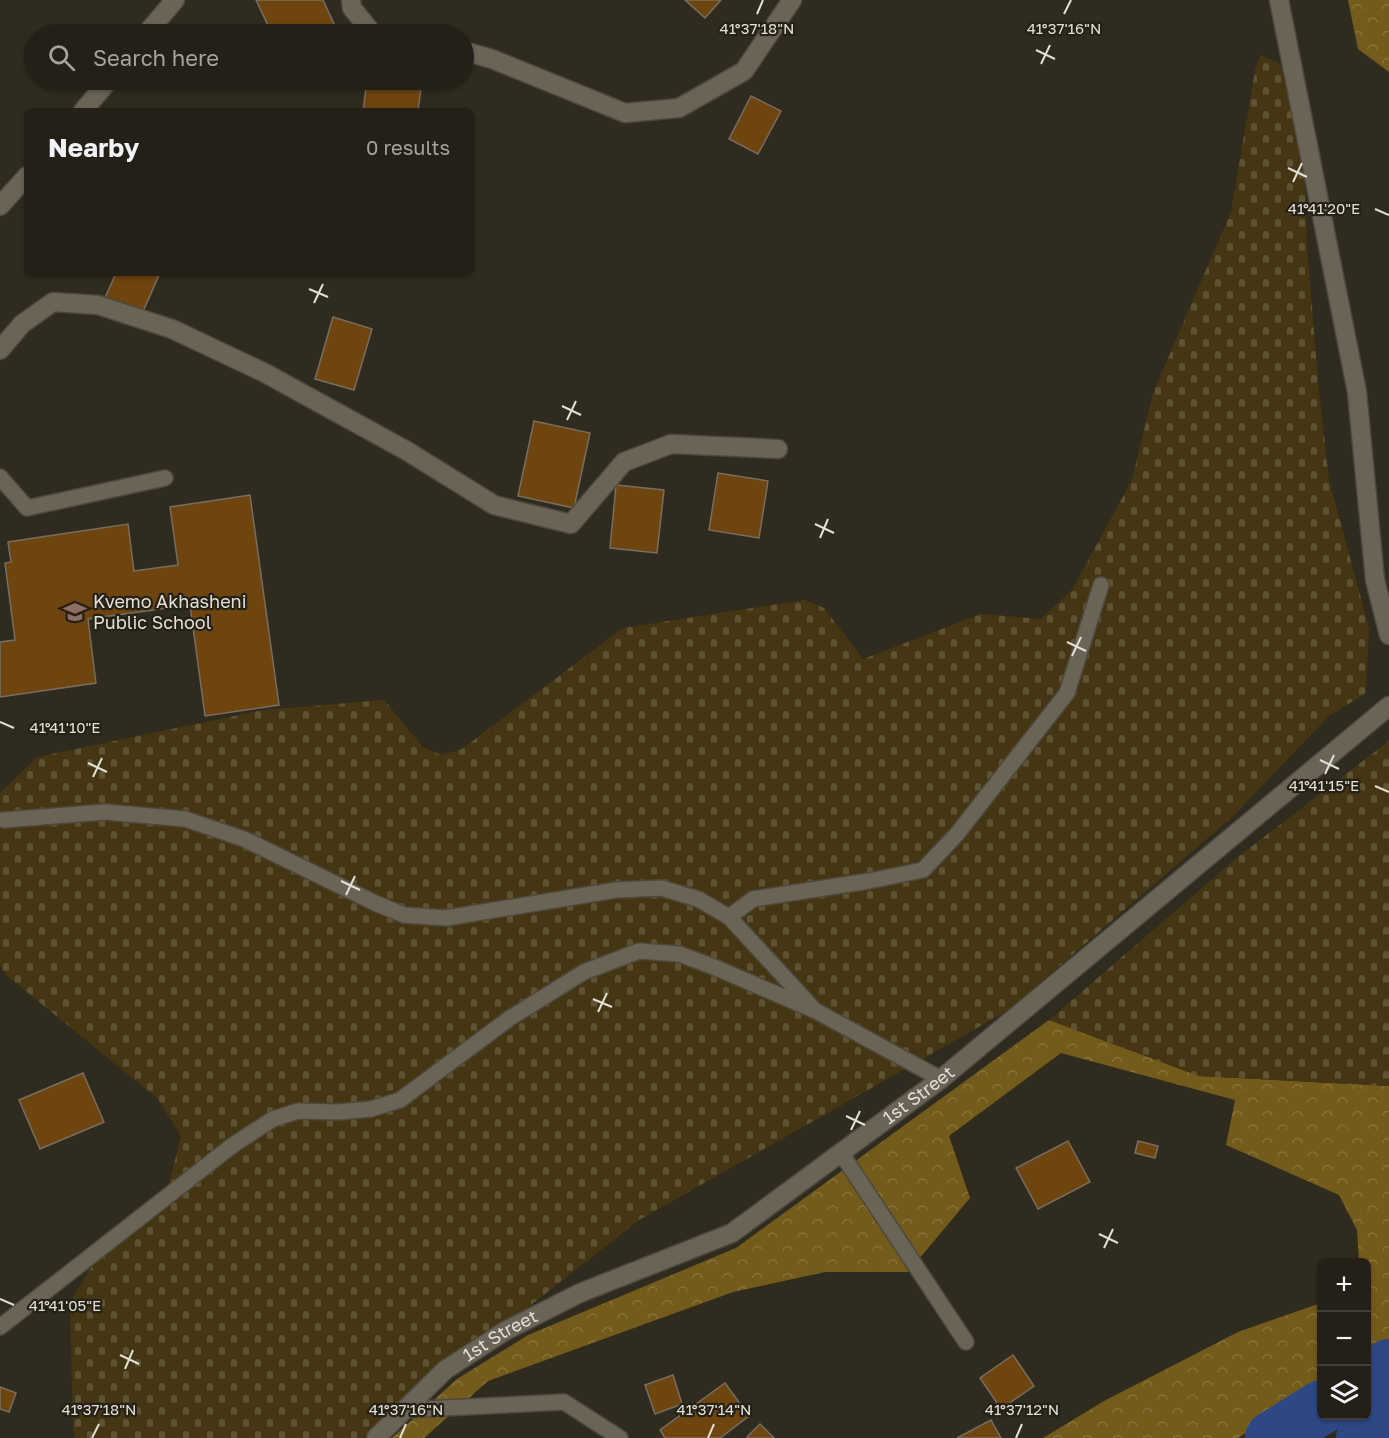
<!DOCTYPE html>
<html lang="en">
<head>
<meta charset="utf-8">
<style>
  :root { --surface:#242017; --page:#2c2820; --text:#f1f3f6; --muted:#a3a3a1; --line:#413e36 }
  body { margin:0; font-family:"Golos Text",sans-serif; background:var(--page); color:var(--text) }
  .controls { position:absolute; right:18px; bottom:18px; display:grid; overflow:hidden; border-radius:9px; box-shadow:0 2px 4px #0004 }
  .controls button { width:54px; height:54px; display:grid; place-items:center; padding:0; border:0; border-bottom:2px solid var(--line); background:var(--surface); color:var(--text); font:30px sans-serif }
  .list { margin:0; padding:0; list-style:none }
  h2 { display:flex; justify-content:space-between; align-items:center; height:78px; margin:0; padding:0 24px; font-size:26px }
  h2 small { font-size:20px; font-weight:400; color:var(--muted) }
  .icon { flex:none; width:33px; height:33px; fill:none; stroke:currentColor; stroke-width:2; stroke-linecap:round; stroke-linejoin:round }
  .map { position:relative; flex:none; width:1389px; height:1438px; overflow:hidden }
  .search { position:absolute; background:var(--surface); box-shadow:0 2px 4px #0004; left:24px; top:24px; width:450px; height:66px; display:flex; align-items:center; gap:15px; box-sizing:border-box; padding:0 21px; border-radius:33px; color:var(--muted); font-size:22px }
  .panel { position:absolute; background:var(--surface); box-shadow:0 2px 4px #0004; left:24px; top:108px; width:450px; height:168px; border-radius:9px }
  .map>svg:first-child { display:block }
  .forest { fill:url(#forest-crowns) }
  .cemetery { fill:url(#cemetery-stones) }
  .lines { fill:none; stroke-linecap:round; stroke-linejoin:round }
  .river { stroke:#2d4885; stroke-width:54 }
  .building { fill:#6e450f; stroke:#786d62; stroke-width:1.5 }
  .lane-casing { stroke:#4d483e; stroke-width:18 }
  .street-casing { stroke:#4d483e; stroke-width:21 }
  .secondary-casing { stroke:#4d483e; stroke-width:21 }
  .lane { stroke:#6a6457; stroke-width:15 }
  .street { stroke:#6a6457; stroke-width:18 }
  .secondary { stroke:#6a6457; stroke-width:18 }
  .ticks { fill:none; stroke:#e2dfd7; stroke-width:2 }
  .labels { text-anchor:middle; stroke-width:4.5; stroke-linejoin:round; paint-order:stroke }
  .poi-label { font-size:18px; fill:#e2dfd7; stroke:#262116; text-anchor:start }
  .street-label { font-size:18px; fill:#e2dfd7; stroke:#262116 }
  .ticks-label { font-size:15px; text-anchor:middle; fill:#e2dfd7; stroke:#262116; stroke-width:4.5; stroke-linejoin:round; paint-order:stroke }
</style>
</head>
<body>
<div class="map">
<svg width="1389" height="1438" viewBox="0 0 1389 1438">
  <defs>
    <pattern id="forest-crowns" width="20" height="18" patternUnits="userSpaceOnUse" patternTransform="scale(1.5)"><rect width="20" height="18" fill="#735b1b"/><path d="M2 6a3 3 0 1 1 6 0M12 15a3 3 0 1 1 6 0" fill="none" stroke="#87723b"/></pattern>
    <pattern id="cemetery-stones" width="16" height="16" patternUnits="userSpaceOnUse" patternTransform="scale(1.5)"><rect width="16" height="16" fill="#443613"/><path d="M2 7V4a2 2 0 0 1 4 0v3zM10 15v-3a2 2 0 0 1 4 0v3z" fill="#5f5335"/></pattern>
  </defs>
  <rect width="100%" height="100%" fill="#302b1f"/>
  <!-- forest -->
  <g class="forest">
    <polygon points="1348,0 1389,0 1389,72 1358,49"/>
    <polygon points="1049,1020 1199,1076 1389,1086 1389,1342 1367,1357 1366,1262 1359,1262 1357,1230 1339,1195 1226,1145 1235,1100 1061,1053 949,1136 970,1198 908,1272 825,1272 733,1292 488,1381 424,1438 392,1438 457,1379 528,1335 736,1248"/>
    <polygon points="1321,1303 1321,1385 1238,1438 1043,1438 1104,1401 1238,1332"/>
  </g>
  <!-- cemetery -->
  <g class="cemetery">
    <polygon points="1261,55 1279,63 1304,122 1307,246 1319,392 1329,480 1369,628 1366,693 1329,716 1230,819 1007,1011 639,1220 362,1438 75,1438 73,1429 70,1303 90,1269 165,1200 181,1136 158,1099 6,975 0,965 0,793 37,757 263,710 384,700 423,747 441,755 462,749 623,628 805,600 824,608 863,659 981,614 1041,619 1072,590 1132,480 1153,393 1231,212 1256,65"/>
    <polygon points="1389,741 1389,1086 1199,1076 1049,1020 1239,856"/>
  </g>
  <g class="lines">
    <!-- river -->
    <g class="river">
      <polyline points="1366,1380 1389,1366"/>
      <polyline points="1272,1438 1322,1407"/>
      <polyline points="1363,1438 1389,1421"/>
    </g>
  </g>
  <!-- building -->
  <g class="building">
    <polygon points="256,0 323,0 335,26 316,34 272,34"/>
    <polygon points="685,0 721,0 705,18"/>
    <polygon points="367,80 422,80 418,111 363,111"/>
    <polygon points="751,96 781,111 758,154 729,139"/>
    <polygon points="116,273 160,273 141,316 104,300"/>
    <polygon points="333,317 372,329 354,390 315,379"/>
    <polygon points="534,421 590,433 574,508 518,496"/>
    <polygon points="718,473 768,481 759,538 709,530"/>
    <polygon points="616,485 664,490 657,553 610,548"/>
    <polygon points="250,495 279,705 205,716 190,605 88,619 96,683 0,697 0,642 15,640 5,563 11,562 8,542 128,524 134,571 178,565 170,507"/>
    <polygon points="83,1073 104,1122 40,1149 19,1100"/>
    <polygon points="1068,1141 1090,1182 1038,1209 1016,1168"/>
    <polygon points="1138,1141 1158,1146 1155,1158 1135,1153"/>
    <polygon points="1013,1355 1034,1386 1001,1409 980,1378"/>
    <polygon points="673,1375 682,1404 655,1414 645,1385"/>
    <polygon points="725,1383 749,1416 720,1438 665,1438 660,1430"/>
    <polygon points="0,1387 16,1393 9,1412 0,1409"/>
    <polygon points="991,1420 1001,1438 957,1438"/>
    <polygon points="760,1424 774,1438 748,1438 747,1437"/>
  </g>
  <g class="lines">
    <!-- lane casing -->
    <g class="lane-casing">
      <g id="lane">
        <polyline points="0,477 27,508 165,478"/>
        <polyline points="4,820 105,812 185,819 244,839 375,903 404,915 446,918 616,890 661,888 698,899 729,917 812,1007"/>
        <polyline points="729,917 753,899 869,881 923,870 957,834 1067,693 1101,585"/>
        <polyline points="841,1153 966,1342"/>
        <polyline points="0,1327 233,1145 273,1119 298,1111 338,1112 371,1109 400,1100 510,1018 584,972 639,951 679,954 714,967 816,1011 941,1079"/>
        <polyline points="403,1410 564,1402 620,1438"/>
      </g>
    </g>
    <!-- street casing -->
    <g class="street-casing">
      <g id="street">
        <polyline points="351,0 352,8 373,34"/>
        <polyline points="1279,0 1357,392 1375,580 1389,635"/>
        <polyline points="146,34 175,0"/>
        <polyline points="464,51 492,59 625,113 679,108 744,71 792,0"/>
        <polyline points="83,111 109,80"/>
        <polyline points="0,206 27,176"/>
        <polyline points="0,350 22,324 53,302 98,305 172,329 265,373 407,451 494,505 571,524 624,462 671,444 778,449"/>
      </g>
    </g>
    <!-- secondary casing -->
    <g class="secondary-casing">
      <g id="secondary">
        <path id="s1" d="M376,1438L445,1370L505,1331L580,1293L732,1233L941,1079L1389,706"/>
      </g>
    </g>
    <!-- lane -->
    <use href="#lane" class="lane"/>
    <!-- street -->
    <use href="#street" class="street"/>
    <!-- secondary -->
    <use href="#secondary" class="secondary"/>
  </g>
  <!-- ticks -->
  <path class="ticks" d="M757,14L763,0M1064,14L1071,0M1036,50L1055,59M1041,64L1050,45M1288,168L1307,177M1293,182L1302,163M1375,209L1389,215M309,289L328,297M314,303L323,284M562,406L581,415M567,420L576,401M815,524L834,533M820,538L828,519M1067,642L1086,651M1072,656L1081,637M0,722L14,728M1320,760L1339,769M88,763L107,772M1325,774L1334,755M93,777L102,758M1375,786L1389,792M341,881L360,890M346,895L355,876M593,999L612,1007M598,1012L607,993M846,1116L865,1125M851,1130L860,1111M1099,1234L1118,1243M1104,1248L1113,1229M0,1299L14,1305M120,1355L139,1364M125,1369L133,1350M92,1438L99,1424M400,1438L406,1424M708,1438L714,1424M1016,1438L1022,1424"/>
  <!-- icons -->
  <defs>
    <g id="school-bare" transform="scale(1.8)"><path d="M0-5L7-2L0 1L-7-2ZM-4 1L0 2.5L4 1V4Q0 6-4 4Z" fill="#8d6e63" stroke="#262116" stroke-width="2.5" paint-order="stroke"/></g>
  </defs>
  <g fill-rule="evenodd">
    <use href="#school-bare" x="75" y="612"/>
  </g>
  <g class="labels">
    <!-- poi labels -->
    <g class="poi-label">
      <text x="93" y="608">Kvemo Akhasheni<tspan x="93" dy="21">Public School</tspan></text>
    </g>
    <!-- street labels -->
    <g class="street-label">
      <text dy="6" stroke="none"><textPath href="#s1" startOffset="648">1st Street</textPath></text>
      <text dy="6" stroke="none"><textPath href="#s1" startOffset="162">1st Street</textPath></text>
    </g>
  </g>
  <g class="ticks-label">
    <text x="757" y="34">41°37'18"N</text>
    <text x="1064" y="34">41°37'16"N</text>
    <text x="1324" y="214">41°41'20"E</text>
    <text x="65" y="733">41°41'10"E</text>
    <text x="1324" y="791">41°41'15"E</text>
    <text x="65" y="1311">41°41'05"E</text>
    <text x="99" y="1415">41°37'18"N</text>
    <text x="406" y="1415">41°37'16"N</text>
    <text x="714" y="1415">41°37'14"N</text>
    <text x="1022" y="1415">41°37'12"N</text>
  </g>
</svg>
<div class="controls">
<button>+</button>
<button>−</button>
<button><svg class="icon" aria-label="layers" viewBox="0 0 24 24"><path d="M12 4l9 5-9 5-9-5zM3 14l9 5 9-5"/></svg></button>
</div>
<div class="search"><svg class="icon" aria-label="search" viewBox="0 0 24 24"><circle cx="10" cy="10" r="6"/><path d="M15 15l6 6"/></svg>Search here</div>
<section class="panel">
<h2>Nearby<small>0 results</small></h2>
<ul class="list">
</ul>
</section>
</div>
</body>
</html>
